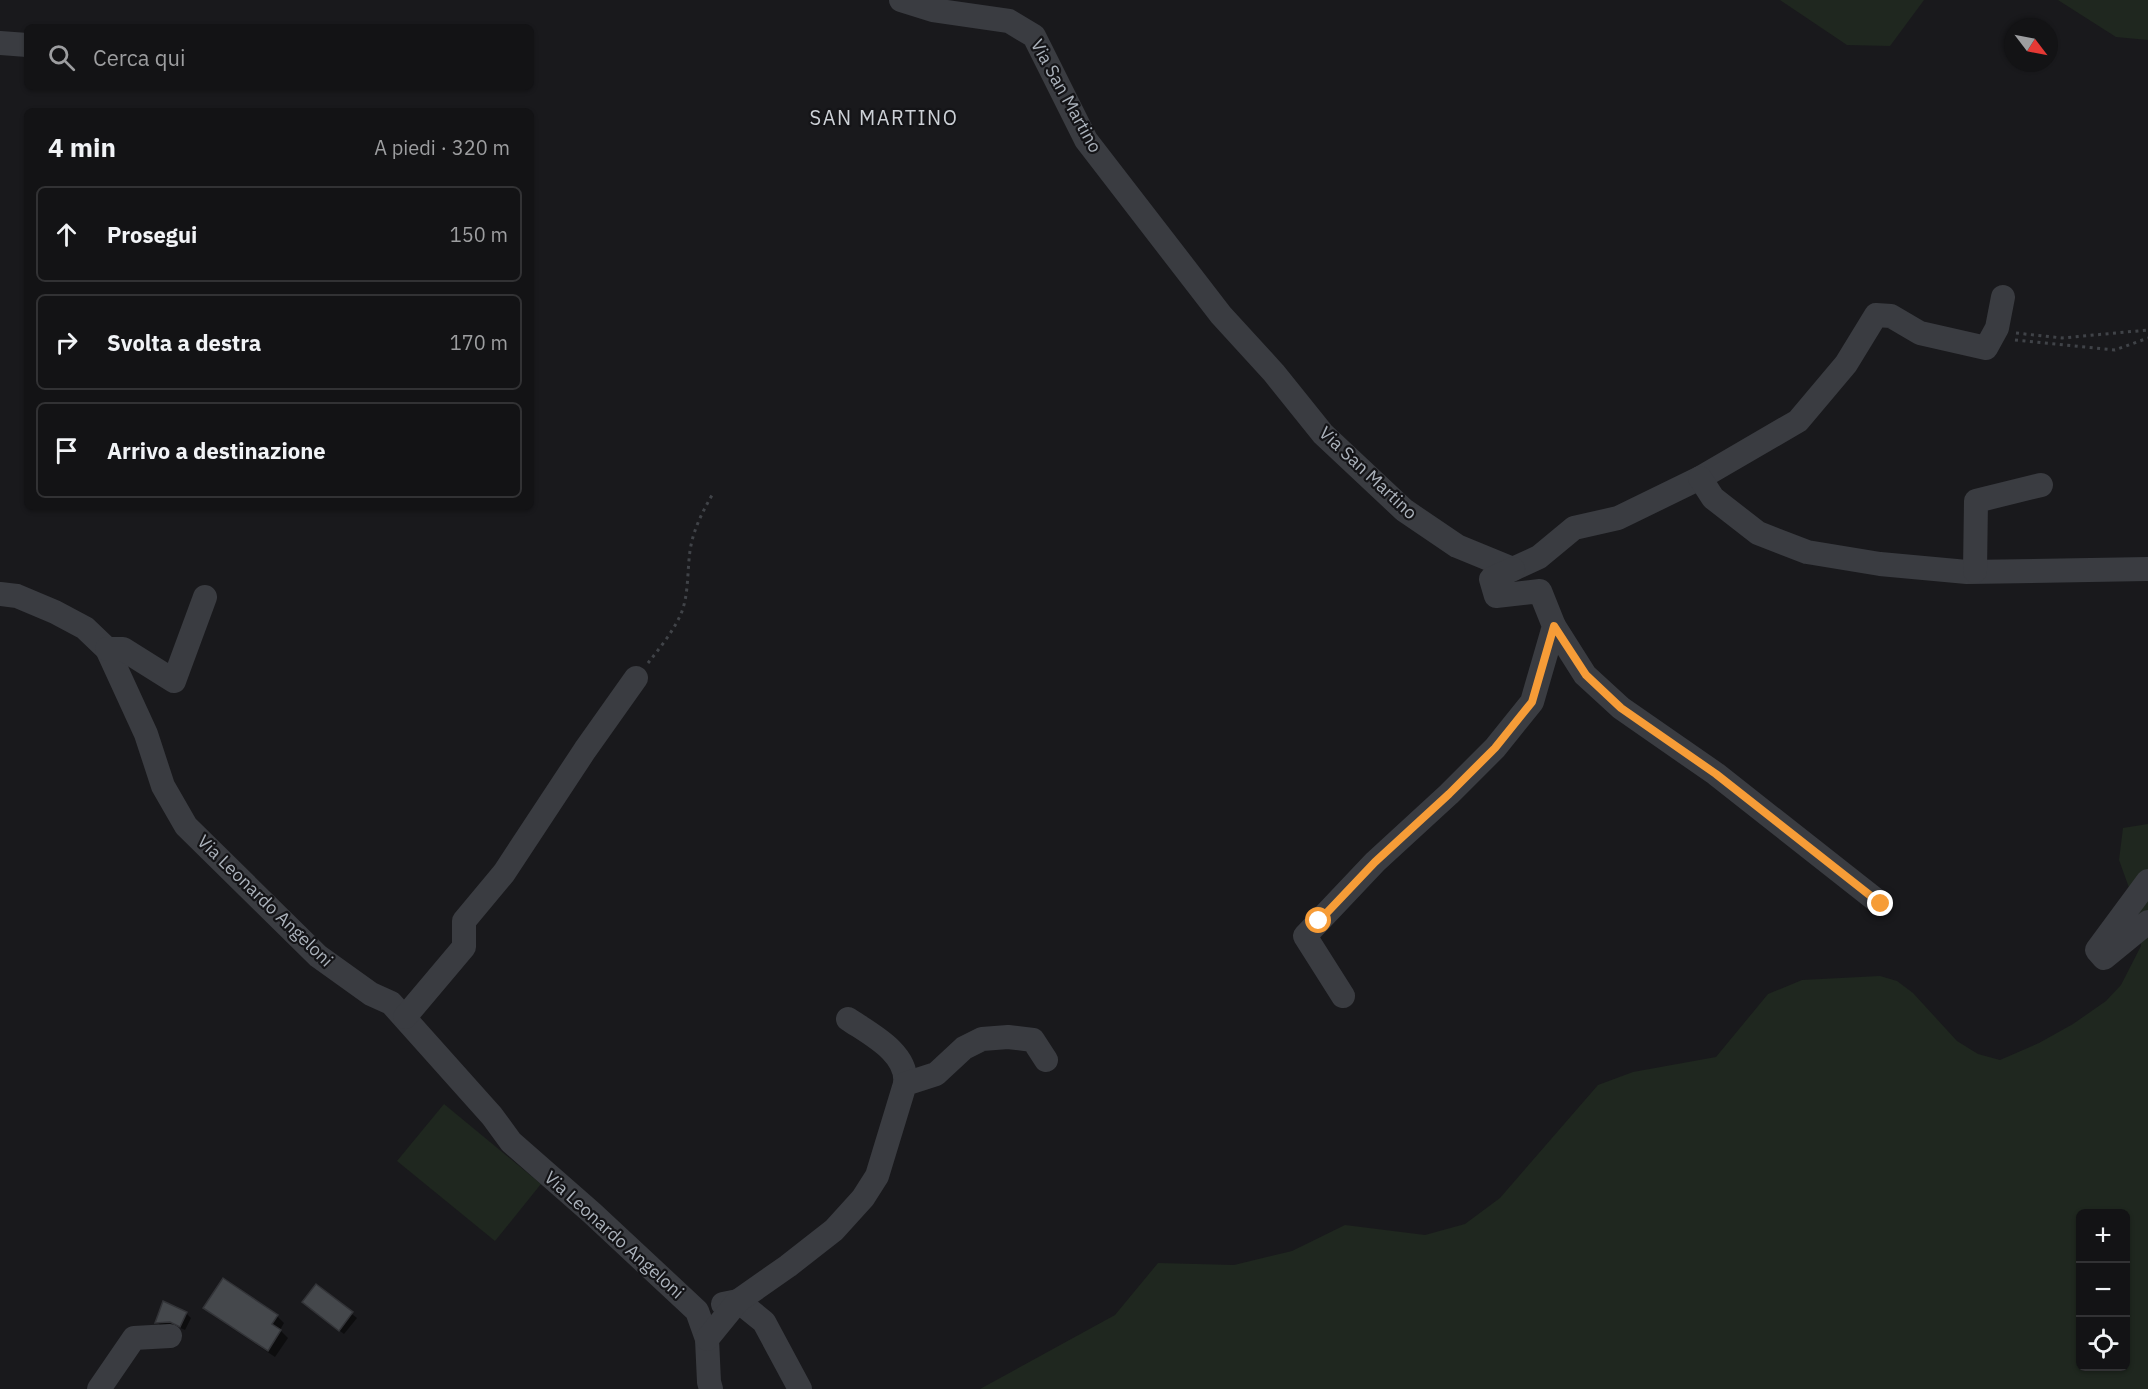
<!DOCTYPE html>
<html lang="it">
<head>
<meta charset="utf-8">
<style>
  :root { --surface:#131315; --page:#202022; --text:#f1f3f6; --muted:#9d9ea0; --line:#323234 }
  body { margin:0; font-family:"IBM Plex Sans",sans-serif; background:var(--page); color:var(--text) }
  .controls { position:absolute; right:18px; bottom:18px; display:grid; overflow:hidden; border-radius:9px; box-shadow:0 2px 4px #0004 }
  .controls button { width:54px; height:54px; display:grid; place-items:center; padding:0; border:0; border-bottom:2px solid var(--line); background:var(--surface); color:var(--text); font:30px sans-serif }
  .compass { position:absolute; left:2004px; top:18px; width:54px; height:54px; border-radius:50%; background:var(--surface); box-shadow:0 2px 4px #0004; rotate:122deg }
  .stop { position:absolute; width:18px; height:18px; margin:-14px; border:4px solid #f69c37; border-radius:50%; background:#fff }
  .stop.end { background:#f69c37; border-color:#fff; box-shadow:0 2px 6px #0008 }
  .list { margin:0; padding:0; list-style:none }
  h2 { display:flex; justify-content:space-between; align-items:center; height:78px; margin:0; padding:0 24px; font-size:26px }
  h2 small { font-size:20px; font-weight:400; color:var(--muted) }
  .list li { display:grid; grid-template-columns:39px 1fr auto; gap:18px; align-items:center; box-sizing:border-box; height:96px; margin:0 12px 12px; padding:0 12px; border:2px solid var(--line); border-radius:9px }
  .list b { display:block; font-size:22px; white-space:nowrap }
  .list em { font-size:20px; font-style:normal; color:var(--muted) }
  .icon { flex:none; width:33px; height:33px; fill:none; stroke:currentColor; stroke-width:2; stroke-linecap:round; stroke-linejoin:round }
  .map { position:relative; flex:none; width:2148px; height:1389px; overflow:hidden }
  .search { position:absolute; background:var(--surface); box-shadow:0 2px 4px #0004; left:24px; top:24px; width:510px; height:66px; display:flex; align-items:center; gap:15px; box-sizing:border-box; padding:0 21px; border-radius:9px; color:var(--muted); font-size:22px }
  .panel { position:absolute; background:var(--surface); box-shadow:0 2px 4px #0004; left:24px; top:108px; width:510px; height:402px; border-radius:9px }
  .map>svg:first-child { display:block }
  .green { fill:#1f271f; fill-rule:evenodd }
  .shadow { fill:#0007 }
  .building { fill:#45484c; stroke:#333438; stroke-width:1.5 }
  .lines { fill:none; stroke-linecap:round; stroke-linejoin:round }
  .path { stroke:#404348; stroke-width:3; stroke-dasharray:3 4.5; stroke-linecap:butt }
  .minor { stroke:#3a3c41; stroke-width:24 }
  .route { stroke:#f69c37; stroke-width:8 }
  .labels { text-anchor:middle; stroke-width:4.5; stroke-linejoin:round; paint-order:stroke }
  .street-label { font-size:18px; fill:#abb2bb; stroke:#141417 }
  .neighbourhood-label { font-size:20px; letter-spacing:1.5px; fill:#cdd1d7; stroke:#141417 }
</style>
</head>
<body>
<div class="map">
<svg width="2148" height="1389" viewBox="0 0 2148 1389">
  <rect width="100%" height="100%" fill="#19191c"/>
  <!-- green -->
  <g class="green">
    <polygon points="1780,0 1924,0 1890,46 1847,45"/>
    <polygon points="2058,0 2148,0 2148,40 2116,37"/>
    <path d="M2148,824V1389H980L1115,1315L1158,1263L1234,1265L1292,1251L1345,1225L1425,1235L1465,1224L1500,1198L1598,1085L1633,1072L1716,1057L1768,994L1802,980L1880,976L1897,981L1913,993L1957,1041L1978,1054L2000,1060L2039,1043L2073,1024L2106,1001L2121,985L2141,946V921L2119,860L2123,828ZM2080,1214H2126V1366H2080Z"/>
    <polygon points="444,1104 541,1184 495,1241 397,1161"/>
  </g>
  <!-- shadow -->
  <g class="shadow">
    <polygon points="316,1286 357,1318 344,1334 308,1307"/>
    <polygon points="164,1303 186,1313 191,1318 185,1330 176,1326 161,1326 157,1322"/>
    <polygon points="205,1308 277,1316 284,1323 280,1330 288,1338 275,1357 212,1315"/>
  </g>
  <!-- building -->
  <g class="building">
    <polygon points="223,1278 278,1315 272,1324 281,1330 268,1351 203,1308"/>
    <polygon points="316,1284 353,1312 339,1331 302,1302"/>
    <polygon points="163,1301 187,1312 180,1327 170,1322 155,1323"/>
  </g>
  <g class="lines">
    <!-- path -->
    <g class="path">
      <polyline points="2016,333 2062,338 2148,330"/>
      <polyline points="2015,340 2115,350 2148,338"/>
      <path d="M648,663C659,649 672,633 680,616C689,597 687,572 690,551C693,530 702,513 712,495"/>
    </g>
    <!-- minor -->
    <g class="minor">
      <polyline points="901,0 933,10 1009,21 1034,36 1086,140 1221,315 1274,373 1323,434 1404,510 1457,546 1513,569 1539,557 1574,528 1618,518 1700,478 1798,421 1846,364 1876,315 1891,316 1920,333 1986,348 1997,328 2003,297"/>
      <polyline points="0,43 27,45"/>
      <polyline points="1700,478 1713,498 1758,533 1807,552 1880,564 1967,572 2148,569"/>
      <polyline points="1975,571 1976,501 2041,485"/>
      <polyline points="0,594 17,596 55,612 85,628 107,649 146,734 163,786 186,826 318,956 371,994 391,1003 492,1116 511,1142 592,1213 697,1311 707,1339 709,1382 711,1389"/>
      <polyline points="1554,626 1585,675 1621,708 1716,774 1881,904"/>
      <polyline points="107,649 123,649 174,681 205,597"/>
      <polyline points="2148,881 2097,950 2104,958 2148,922"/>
      <polyline points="1343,996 1305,936 1375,862 1449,794 1495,748 1532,702 1554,626 1540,591 1496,596 1491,579 1513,569"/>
      <polyline points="405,1017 464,947 464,921 504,873 585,750 636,678"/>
      <path d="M848,1019C870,1034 909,1053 905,1084"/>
      <polyline points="723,1304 738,1301 764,1322 800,1389"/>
      <polyline points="707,1339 738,1301 788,1266 834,1230 863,1198 877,1176 905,1084 936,1074 964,1048 982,1039 1008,1037 1033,1040 1046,1060"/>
      <polyline points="99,1389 134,1338 170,1336"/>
    </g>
  </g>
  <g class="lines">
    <!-- route -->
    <polyline class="route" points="1319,921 1375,862 1449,794 1495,748 1532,702 1554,626 1586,675 1621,708 1716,774 1881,904"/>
  </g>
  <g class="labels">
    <!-- street labels -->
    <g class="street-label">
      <text transform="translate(1066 96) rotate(61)" y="6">Via San Martino</text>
      <text transform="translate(1368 473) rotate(43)" y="6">Via San Martino</text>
      <text transform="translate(265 901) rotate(44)" y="6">Via Leonardo Angeloni</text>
      <text transform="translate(614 1235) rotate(42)" y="6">Via Leonardo Angeloni</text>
    </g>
    <!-- neighbourhood labels -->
    <g class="neighbourhood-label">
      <text x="884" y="125">SAN MARTINO</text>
    </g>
  </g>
</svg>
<div class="controls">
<button>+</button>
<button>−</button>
<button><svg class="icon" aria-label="locate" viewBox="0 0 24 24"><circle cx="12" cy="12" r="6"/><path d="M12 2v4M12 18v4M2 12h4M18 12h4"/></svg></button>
</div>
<svg class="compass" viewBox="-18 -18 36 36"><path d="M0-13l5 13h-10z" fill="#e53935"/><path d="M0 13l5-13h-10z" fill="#9d9ea0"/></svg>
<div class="stop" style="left:1319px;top:921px"></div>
<div class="stop end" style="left:1881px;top:904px"></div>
<div class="search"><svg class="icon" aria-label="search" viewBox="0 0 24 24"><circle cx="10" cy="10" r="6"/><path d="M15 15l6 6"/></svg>Cerca qui</div>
<section class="panel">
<h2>4 min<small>A piedi · 320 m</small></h2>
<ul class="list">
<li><svg class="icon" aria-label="ahead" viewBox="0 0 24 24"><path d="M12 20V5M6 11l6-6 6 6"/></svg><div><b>Prosegui</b></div><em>150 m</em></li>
<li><svg class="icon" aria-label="right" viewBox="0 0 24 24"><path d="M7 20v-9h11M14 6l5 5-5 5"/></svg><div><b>Svolta a destra</b></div><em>170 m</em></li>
<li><svg class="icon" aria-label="arrive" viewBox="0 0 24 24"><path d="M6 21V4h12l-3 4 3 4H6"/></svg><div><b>Arrivo a destinazione</b></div></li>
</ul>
</section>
</div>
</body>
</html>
